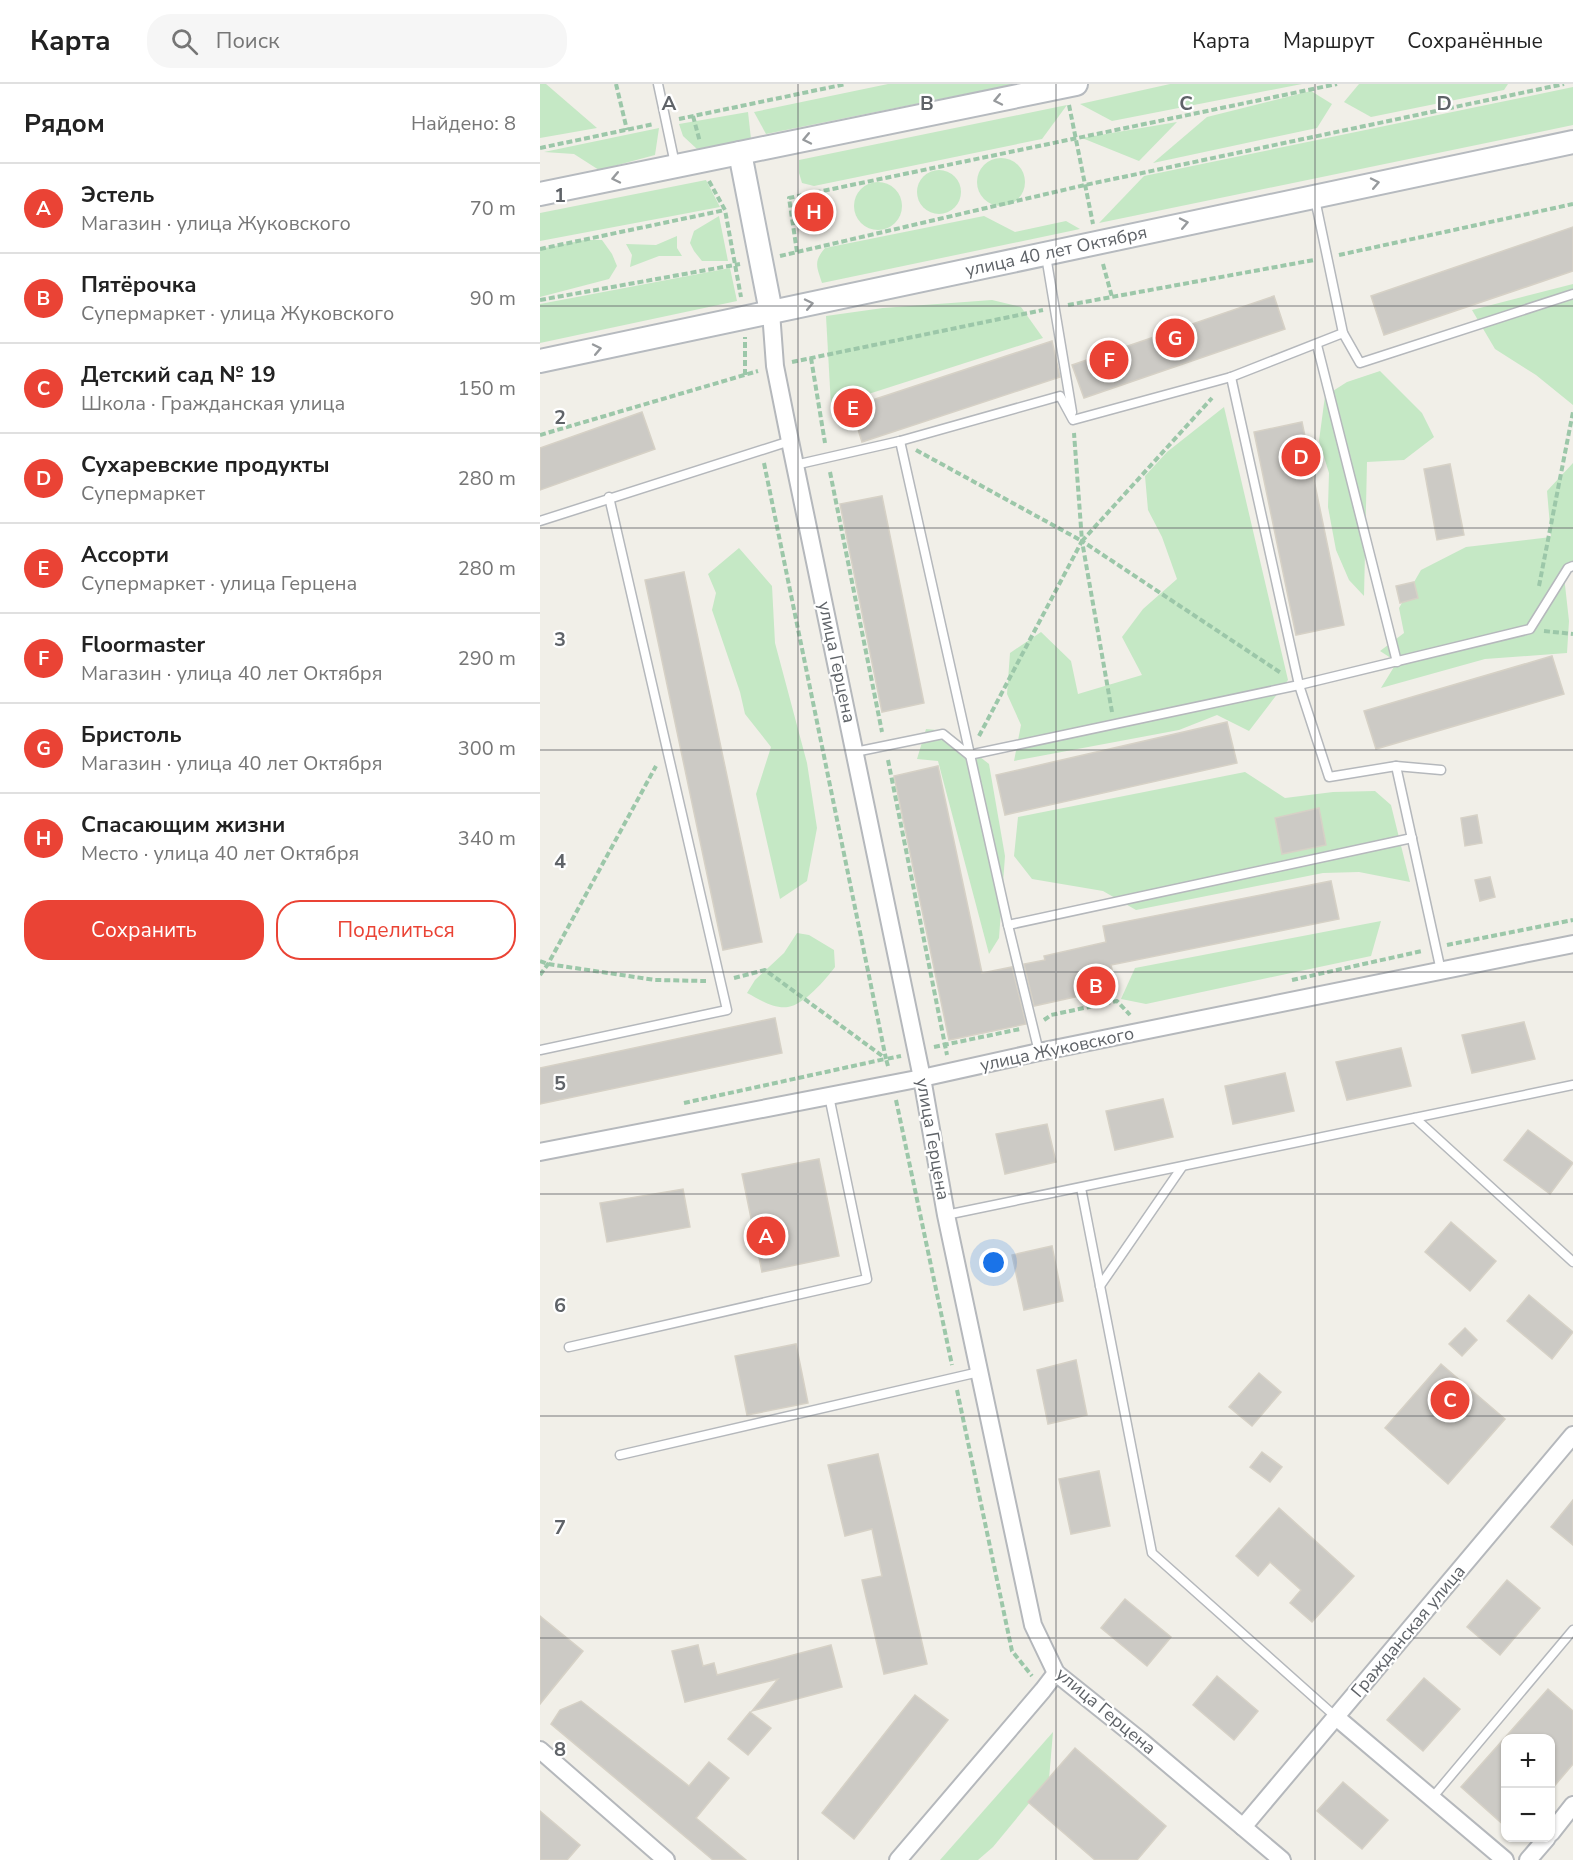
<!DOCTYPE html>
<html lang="ru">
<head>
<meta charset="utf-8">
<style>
  :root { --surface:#fff; --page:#f6f6f6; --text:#222; --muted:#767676; --line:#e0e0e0; --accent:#ea4335 }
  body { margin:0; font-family:"Nunito Sans",sans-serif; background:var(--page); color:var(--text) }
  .controls { position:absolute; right:18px; bottom:18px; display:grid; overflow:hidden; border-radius:12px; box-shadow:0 2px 4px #0004 }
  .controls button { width:54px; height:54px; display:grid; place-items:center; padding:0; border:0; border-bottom:2px solid var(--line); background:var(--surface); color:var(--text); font:30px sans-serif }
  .you { position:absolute; left:454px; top:1179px; width:21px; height:21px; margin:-15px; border:4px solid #fff; border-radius:50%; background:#1a73e8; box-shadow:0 0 0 9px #1a73e833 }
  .badge { display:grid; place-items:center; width:39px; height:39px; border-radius:50%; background:var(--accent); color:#fff; font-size:20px; font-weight:700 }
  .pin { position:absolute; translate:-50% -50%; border:3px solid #fff; box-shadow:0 2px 6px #0006 }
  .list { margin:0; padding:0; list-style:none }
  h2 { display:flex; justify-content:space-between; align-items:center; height:78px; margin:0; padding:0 24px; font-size:26px }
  h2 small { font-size:20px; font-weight:400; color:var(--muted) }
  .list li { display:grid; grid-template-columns:39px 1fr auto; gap:18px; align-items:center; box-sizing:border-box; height:90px; padding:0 24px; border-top:2px solid var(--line) }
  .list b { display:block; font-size:22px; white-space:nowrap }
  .list p { margin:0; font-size:20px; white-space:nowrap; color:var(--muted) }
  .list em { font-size:20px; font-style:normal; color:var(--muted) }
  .actions { display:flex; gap:12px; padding:18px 24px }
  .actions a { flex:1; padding:14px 0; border:2px solid var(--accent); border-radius:24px; text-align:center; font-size:21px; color:var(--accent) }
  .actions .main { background:var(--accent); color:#fff }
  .icon { flex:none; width:33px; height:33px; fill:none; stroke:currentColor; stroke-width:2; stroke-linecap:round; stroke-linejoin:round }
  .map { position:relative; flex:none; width:1033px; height:1776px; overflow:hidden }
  header { display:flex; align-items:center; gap:36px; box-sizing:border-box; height:84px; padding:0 30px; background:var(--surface); border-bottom:2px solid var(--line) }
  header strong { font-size:28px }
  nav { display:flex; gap:33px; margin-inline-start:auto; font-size:21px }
  .search { width:420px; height:54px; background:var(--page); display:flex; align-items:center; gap:15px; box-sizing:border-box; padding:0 21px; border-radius:24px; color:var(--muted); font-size:22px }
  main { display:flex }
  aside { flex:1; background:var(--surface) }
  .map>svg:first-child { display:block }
  .green { fill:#c5e8c5 }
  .building { fill:#cccac5; stroke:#d6d1c6; stroke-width:1.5 }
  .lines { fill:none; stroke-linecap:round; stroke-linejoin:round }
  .lane-casing { stroke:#b5b8bc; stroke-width:11 }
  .street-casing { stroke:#b5b8bc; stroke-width:20 }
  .secondary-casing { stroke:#b6babf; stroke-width:26 }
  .path { stroke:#9cc7a9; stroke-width:4; stroke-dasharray:6 3; stroke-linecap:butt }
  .lane { stroke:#fff; stroke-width:8 }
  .street { stroke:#fff; stroke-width:16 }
  .secondary { stroke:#fff; stroke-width:22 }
  .oneway { stroke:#979a9d }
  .grid { fill:none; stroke:#5f6368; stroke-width:1.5; stroke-opacity:0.55 }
  .labels { text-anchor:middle; stroke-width:4.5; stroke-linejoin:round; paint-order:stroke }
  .street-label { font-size:18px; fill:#5f6368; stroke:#fff }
  .grid-label { font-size:20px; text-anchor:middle; font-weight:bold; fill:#5f6368; stroke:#fff; stroke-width:4.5; stroke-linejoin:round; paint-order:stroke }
</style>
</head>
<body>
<header>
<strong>Карта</strong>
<div class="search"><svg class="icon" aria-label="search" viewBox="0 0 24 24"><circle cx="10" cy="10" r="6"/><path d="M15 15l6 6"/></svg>Поиск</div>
<nav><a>Карта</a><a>Маршрут</a><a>Сохранённые</a></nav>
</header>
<main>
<aside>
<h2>Рядом<small>Найдено: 8</small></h2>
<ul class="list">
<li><span class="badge">A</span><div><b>Эстель</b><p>Магазин · улица Жуковского</p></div><em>70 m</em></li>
<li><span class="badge">B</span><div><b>Пятёрочка</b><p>Супермаркет · улица Жуковского</p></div><em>90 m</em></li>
<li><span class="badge">C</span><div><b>Детский сад № 19</b><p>Школа · Гражданская улица</p></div><em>150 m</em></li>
<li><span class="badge">D</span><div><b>Сухаревские продукты</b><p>Супермаркет</p></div><em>280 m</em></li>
<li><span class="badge">E</span><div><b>Ассорти</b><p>Супермаркет · улица Герцена</p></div><em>280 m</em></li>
<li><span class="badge">F</span><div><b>Floormaster</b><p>Магазин · улица 40 лет Октября</p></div><em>290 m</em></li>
<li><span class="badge">G</span><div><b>Бристоль</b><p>Магазин · улица 40 лет Октября</p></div><em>300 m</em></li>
<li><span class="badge">H</span><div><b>Спасающим жизни</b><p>Место · улица 40 лет Октября</p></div><em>340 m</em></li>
</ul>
<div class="actions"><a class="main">Сохранить</a><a>Поделиться</a></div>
</aside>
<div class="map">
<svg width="1033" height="1776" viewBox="0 0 1033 1776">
  <rect width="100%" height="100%" fill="#f1efe8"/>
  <!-- green -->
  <g class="green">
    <polygon points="0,0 6,0 57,44 0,54"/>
    <polygon points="348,0 475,0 226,50 214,28"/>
    <polygon points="630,0 762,0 572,37 540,20"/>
    <polygon points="819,0 968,0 964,6 831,33 804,18"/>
    <polygon points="1033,3 1033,41 559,139 604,92"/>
    <polygon points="771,7 792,20 777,44 613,79 667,33"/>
    <polygon points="527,21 502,55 274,102 262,99 259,89 259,76"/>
    <polygon points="208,28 211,55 157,65 143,52 139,40"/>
    <polygon points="637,38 599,77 542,54"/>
    <polygon points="119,44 115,71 59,86 34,70 4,68"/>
    <circle cx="461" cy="98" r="24"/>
    <circle cx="399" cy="108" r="22"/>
    <polygon points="166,96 180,123 0,157 0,129"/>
    <circle cx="338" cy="122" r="24"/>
    <polygon points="179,132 188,177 162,177 154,167 150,159 154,147"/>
    <path d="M444,132L475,148L526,137L540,145L282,199C277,183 273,178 285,164Z"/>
    <polygon points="137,152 137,164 142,172 119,172 90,183 92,171 86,160 116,161"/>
    <polygon points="44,156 62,156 72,170 77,182 69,195 0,213 0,165"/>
    <polygon points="190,184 197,217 0,259 0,220"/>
    <polygon points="1033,200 1033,321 996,291 955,265 932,226"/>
    <polygon points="452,216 481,223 503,254 291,322 286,232 343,224"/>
    <polygon points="840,287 882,329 894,353 864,376 827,378 824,512 809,496 796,466 788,423 789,389 779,357 785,312 807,298"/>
    <polygon points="684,323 748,596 709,647 677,631 639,646 474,677 481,641 467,610 470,569 501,548 531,577 538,610 602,591 582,553 603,525 637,495 622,453 608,426 605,392 627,368"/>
    <polygon points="1033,379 1033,480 1023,483 1029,537 1027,569 945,575 841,604 857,578 840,567 864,549 859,524 881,486 926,463 1011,453 1007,407"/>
    <polygon points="199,464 232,502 235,559 267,679 277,744 267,797 240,815 216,710 231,663 205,630 200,608 172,526 176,509 168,490"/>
    <polygon points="386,645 407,647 449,680 465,772 459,854 449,870 398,677 377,675"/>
    <polygon points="705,688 745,714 793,708 835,707 851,721 870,798 819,788 783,789 596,826 563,807 492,795 474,772 478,733"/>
    <polygon points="841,837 831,872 606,920 581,915 595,884"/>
    <path d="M257,849L269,851L294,866L295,883C286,895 264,921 248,923C233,925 219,915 207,909L215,896L244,869Z"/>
    <polygon points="513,1648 509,1695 453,1763 438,1776 400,1776"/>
  </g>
  <!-- building -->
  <g class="building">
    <polygon points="1033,143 1033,187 844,251 831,212"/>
    <polygon points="734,212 745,245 544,314 532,281"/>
    <polygon points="512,257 520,293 322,358 311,323"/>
    <polygon points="102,328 115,365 0,406 0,364"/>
    <polygon points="762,338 804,541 756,551 714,348"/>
    <polygon points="910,380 924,451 897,456 884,385"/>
    <polygon points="342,412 384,619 342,628 300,420"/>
    <polygon points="144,488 222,858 183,866 105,496"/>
    <polygon points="874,498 878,514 860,519 856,502"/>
    <polygon points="1012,572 1024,610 836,665 824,627"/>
    <polygon points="687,638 697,679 465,731 456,691"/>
    <polygon points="398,682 442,889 472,883 486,940 409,956 354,692"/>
    <polygon points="779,724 786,761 742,770 735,734"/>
    <polygon points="937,731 942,759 925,762 921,734"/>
    <polygon points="950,793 955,813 940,817 935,796"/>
    <polygon points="791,797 799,835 571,881 576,904 494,922 484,880 505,876 504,872 566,858 563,842"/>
    <polygon points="235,934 242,969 0,1020 0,984"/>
    <polygon points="984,938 995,975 932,989 922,951"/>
    <polygon points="861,964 871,1002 807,1016 796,978"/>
    <polygon points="745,989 754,1027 693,1040 685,1002"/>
    <polygon points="623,1015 633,1053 575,1066 566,1027"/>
    <polygon points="507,1040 516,1078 465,1090 456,1050"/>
    <polygon points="988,1046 1033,1079 1010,1110 964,1076"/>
    <polygon points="279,1075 299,1172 222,1188 202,1090"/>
    <polygon points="143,1105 150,1143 67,1158 60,1119"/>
    <polygon points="911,1138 956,1177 930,1207 885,1168"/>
    <polygon points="512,1162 523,1217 484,1226 472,1171"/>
    <polygon points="989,1211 1033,1248 1012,1275 967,1237"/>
    <polygon points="925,1244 937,1256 922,1272 909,1260"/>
    <polygon points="256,1260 268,1319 207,1331 195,1272"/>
    <polygon points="536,1276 547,1331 508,1340 497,1286"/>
    <polygon points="901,1280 965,1335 908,1400 845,1344"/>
    <polygon points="719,1289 741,1308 712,1342 689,1323"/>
    <polygon points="722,1368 742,1383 730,1398 710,1383"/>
    <polygon points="338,1370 387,1580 344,1590 322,1496 342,1492 332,1445 305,1452 288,1381"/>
    <polygon points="559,1387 570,1442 531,1450 519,1395"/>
    <polygon points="1033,1416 1033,1461 1011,1443"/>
    <polygon points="739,1424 814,1492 772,1538 750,1519 761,1506 730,1478 718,1492 696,1472"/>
    <polygon points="967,1496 1000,1524 960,1571 927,1543"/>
    <polygon points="585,1515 631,1553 607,1582 561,1544"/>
    <polygon points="0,1532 43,1567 0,1620"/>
    <polygon points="158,1561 163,1582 174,1579 177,1591 291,1561 302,1603 212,1627 238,1595 145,1618 132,1567"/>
    <polygon points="677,1592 718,1627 694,1656 653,1621"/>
    <polygon points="884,1594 920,1625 883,1667 847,1636"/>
    <polygon points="1008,1605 1033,1627 1033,1680 1011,1706 1011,1654 966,1654 966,1743 921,1703"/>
    <polygon points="375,1611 408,1636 314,1755 282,1729"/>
    <polygon points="41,1617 149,1702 169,1678 189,1694 156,1734 206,1776 173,1776 11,1640 20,1626"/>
    <polygon points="210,1628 231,1644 208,1671 188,1655"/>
    <polygon points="535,1664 626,1742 597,1776 555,1776 488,1718"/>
    <polygon points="803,1698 848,1736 822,1765 777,1727"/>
    <polygon points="0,1727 40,1761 27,1776 0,1776"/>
  </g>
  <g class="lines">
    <!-- lane casing -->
    <g class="lane-casing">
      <g id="lane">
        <polyline points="118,0 135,80"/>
        <polyline points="775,115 803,249"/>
        <polyline points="506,172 532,328"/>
        <polyline points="777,261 857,578"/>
        <polyline points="691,293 759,601 789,693 856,682 901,686"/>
        <polyline points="360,357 468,841 499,968"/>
        <polyline points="255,381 360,357 520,312 533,336 691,293 803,249 820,279 1033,210"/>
        <polyline points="0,437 250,357"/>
        <polyline points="315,668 403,650 429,671 759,601 990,545 1028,484 1033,482"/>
        <polyline points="856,682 901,887"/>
        <polyline points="468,841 872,754"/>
        <polyline points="0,966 187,926 69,413"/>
        <polyline points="875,1034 1033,1178"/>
        <polyline points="541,1104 612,1469 796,1633"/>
        <polyline points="406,1131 1033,1001"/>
        <polyline points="560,1202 642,1083"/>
        <polyline points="29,1263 327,1195 289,1012"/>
        <polyline points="80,1371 439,1288"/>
        <polyline points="892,1714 1033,1546"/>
      </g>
    </g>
    <!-- street casing -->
    <g class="street-casing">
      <g id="street">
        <polyline points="231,228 235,282 250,357 382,994 406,1131 493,1541 516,1589 601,1657 742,1776"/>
        <polyline points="0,1068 382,994 499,968 1033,860"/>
        <polyline points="796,1633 965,1776"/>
        <polyline points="0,1666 126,1776"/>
        <polyline points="703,1743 1033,1351"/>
        <polyline points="1011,1749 1033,1721"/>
        <polyline points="358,1776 503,1606 516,1589"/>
        <polyline points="988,1776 1007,1754"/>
      </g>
    </g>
    <!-- secondary casing -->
    <g class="secondary-casing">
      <g id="secondary">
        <polyline points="200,69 231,228"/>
        <polyline points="0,110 536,0"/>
        <polyline points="0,277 1033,58"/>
      </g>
    </g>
    <!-- path -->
    <g class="path">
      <polyline points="76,0 87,46"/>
      <polyline points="529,21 553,140"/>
      <polyline points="153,32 160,58"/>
      <polyline points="139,35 306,0"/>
      <polyline points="0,64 114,40"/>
      <polyline points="169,97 185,126 201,213"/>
      <polyline points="0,165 185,126"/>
      <polyline points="257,168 249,114 797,0"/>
      <polyline points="799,171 1033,120"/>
      <polyline points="240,172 545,101 1024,0"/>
      <polyline points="563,180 572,213"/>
      <polyline points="0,216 200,180"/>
      <polyline points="528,221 774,176"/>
      <polyline points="271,274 285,359"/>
      <polyline points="252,278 503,226"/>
      <polyline points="205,291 205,253"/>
      <polyline points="0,351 218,287"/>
      <polyline points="376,366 542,457 672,314"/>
      <polyline points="224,379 346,975"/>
      <polyline points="290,388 342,648"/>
      <polyline points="999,502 1033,328"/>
      <polyline points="1004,547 1033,550"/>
      <polyline points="572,628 542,457 741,589"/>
      <polyline points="439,652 542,457 534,349"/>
      <polyline points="348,676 407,971"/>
      <polyline points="907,861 1033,836"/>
      <polyline points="0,877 8,880 115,896 166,897"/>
      <polyline points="0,891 8,880 116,682"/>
      <polyline points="194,894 225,886 345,974"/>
      <polyline points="752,896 882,867"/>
      <polyline points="504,936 511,931 577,917 590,931"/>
      <polyline points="394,963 480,945"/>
      <polyline points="348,982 346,975 361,972"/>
      <polyline points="356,1016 412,1281"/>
      <polyline points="144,1019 345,975"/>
      <polyline points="417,1306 472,1567 492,1592"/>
    </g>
    <!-- lane -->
    <use href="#lane" class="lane"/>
    <!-- street -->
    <use href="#street" class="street"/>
    <!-- secondary -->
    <use href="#secondary" class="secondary"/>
  </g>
  <!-- one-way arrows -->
  <defs><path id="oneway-chevron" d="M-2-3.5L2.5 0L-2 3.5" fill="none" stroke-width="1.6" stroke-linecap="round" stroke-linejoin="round" transform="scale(1.5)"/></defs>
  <g class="oneway">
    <use href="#oneway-chevron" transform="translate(458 16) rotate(168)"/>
    <use href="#oneway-chevron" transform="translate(267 55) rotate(168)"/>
    <use href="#oneway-chevron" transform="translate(76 94) rotate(168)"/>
    <use href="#oneway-chevron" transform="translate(835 99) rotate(-12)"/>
    <use href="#oneway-chevron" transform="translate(644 139) rotate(-12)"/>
    <use href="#oneway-chevron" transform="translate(269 220) rotate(-12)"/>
    <use href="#oneway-chevron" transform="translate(57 265) rotate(-12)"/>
  </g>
  <!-- grid -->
  <path class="grid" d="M258,0V1776M516,0V1776M775,0V1776M0,222H1033M0,444H1033M0,666H1033M0,888H1033M0,1110H1033M0,1332H1033M0,1554H1033"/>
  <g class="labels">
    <!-- street labels -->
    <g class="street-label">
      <text transform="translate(516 167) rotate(-12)" y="6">улица 40 лет Октября</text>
      <text transform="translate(297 578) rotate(78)" y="6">улица Герцена</text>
      <text transform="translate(517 965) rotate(-12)" y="6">улица Жуковского</text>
      <text transform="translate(393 1055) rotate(80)" y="6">улица Герцена</text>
      <text transform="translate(868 1547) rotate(-50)" y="6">Гражданская улица</text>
      <text transform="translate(566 1627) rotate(40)" y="6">улица Герцена</text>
    </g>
  </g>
  <g class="grid-label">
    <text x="129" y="26">A</text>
    <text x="387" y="26">B</text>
    <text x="646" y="26">C</text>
    <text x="904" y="26">D</text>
    <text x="20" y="118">1</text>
    <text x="20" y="340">2</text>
    <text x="20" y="562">3</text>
    <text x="20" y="784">4</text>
    <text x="20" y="1006">5</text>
    <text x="20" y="1228">6</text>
    <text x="20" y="1450">7</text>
    <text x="20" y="1672">8</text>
  </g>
</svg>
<div class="controls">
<button>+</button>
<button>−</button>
</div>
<div class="you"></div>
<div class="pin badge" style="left:226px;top:1152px">A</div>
<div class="pin badge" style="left:556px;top:902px">B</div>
<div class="pin badge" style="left:910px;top:1316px">C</div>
<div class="pin badge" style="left:761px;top:373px">D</div>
<div class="pin badge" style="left:313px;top:324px">E</div>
<div class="pin badge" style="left:569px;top:276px">F</div>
<div class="pin badge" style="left:635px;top:254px">G</div>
<div class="pin badge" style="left:274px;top:128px">H</div>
</div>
</main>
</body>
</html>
